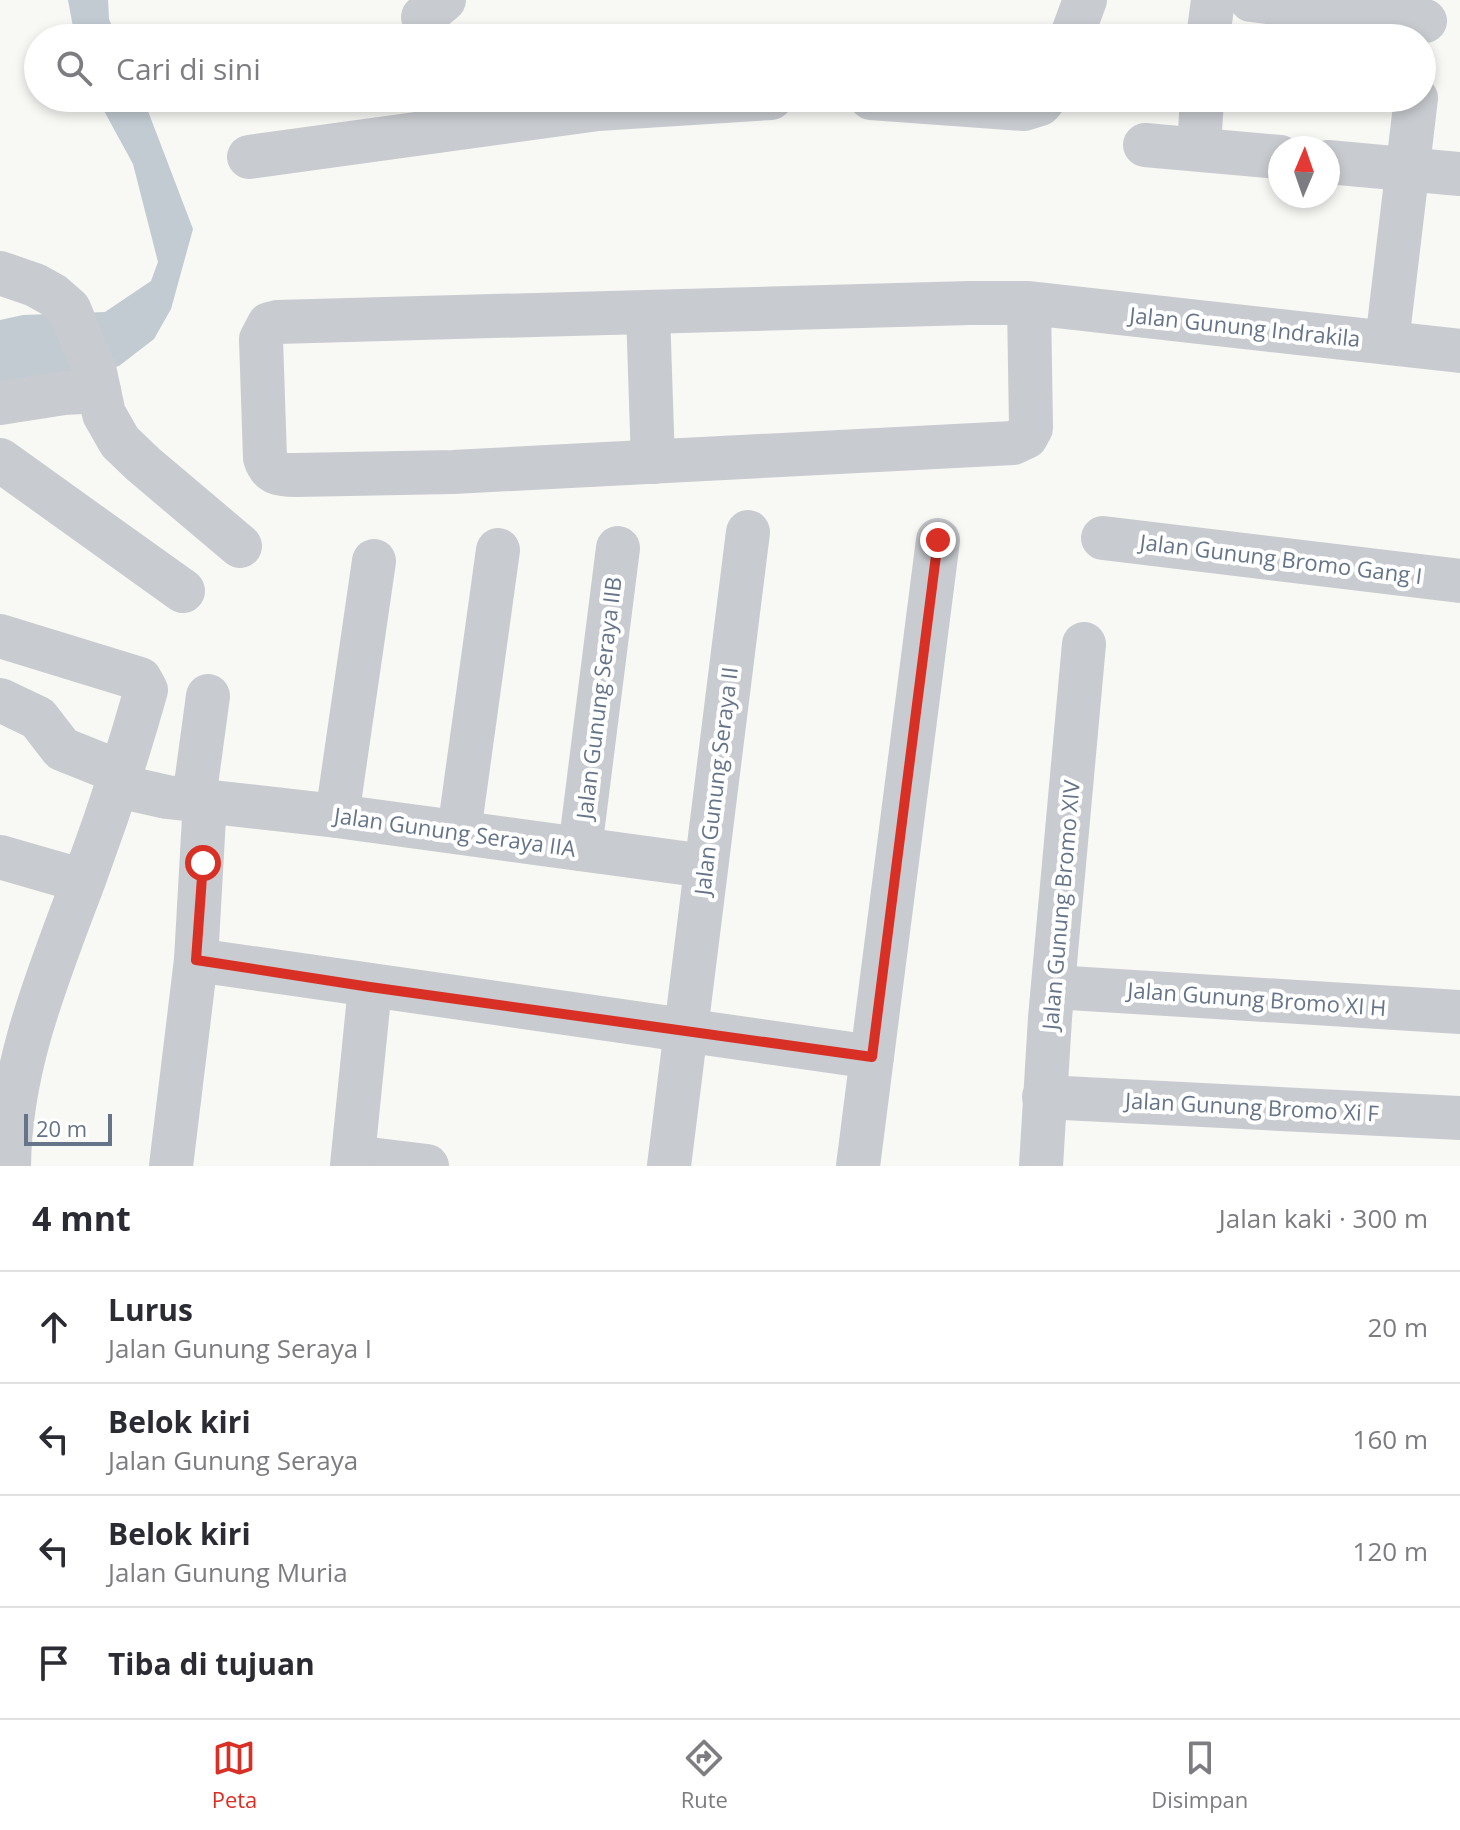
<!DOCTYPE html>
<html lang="id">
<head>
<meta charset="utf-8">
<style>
  :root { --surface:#fff; --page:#f2f2f3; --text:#2b2b33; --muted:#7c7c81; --line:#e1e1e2; --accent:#d93025 }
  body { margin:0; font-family:"Open Sans",sans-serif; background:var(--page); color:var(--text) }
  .compass { position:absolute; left:1268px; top:136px; width:72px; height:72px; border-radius:50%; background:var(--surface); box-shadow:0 4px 12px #0003; rotate:2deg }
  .scale { position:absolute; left:24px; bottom:20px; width:88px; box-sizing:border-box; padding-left:8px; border:4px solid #657488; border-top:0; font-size:22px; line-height:28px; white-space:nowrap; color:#657488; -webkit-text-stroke:6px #fff; paint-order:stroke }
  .stop { position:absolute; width:24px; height:24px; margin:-18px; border:6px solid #d93025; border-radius:50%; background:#fff }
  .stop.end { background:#d93025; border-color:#fff; box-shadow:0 2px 8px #0008 }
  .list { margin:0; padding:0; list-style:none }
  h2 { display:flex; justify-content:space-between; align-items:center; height:104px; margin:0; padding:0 32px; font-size:34px }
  h2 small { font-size:26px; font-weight:400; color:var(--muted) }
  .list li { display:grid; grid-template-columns:52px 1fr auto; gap:24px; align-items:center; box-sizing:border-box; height:112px; padding:0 32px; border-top:2px solid var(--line) }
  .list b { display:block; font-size:30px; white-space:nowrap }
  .list p { margin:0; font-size:26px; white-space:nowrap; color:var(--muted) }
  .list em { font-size:26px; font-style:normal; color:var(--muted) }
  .icon { flex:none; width:44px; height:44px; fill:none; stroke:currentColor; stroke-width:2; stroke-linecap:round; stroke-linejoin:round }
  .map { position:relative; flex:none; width:1460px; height:1166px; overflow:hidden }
  .search { position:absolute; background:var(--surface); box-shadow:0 4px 12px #0003; left:24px; right:24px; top:24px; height:88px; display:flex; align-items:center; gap:20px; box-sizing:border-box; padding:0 28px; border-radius:44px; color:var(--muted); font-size:30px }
  .sheet { height:552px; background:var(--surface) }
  nav { display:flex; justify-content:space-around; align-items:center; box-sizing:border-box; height:112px; border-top:2px solid var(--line); background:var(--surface); font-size:22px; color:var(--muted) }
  nav a { display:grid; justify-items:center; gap:4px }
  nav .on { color:var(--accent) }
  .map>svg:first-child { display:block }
  .water { fill:#c1cbd1 }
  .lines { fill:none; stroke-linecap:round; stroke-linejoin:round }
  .minor { stroke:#c8cbcf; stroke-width:44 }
  .route { stroke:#d93025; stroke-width:10 }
  .labels { text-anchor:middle; stroke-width:8; stroke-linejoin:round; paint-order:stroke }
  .street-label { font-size:22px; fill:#657488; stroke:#fff }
</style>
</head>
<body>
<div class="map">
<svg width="1460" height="1166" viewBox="0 0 1460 1166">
  <rect width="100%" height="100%" fill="#f8f8f5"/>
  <!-- water -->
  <g class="water">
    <polygon points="68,0 108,0 109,19 117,38 75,38"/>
    <polygon points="97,98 143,98 193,229 171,309 154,339 119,366 77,376 0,386 0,320 23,315 105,312 151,281 158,262 133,164"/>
  </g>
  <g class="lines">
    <!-- minor -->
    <g class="minor">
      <polyline points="1251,0 1425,21"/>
      <polyline points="423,17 444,0"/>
      <polyline points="1071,38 1085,0"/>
      <polyline points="1208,38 1213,0"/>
      <polyline points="871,98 1024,109 1040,104 1045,98"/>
      <polyline points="1145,145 1280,157"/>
      <polyline points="1199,149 1202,98"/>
      <polyline points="249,157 598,109 771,98"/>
      <polyline points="1328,162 1460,174"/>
      <polyline points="0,273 35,285 53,295 69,309 95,372 104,414 120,442 143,464 240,546"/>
      <path d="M1029,303L1031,428L1026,437L1013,443L453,472L296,475C279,475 270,474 265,458L261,339L269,324L277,322L970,303H1029L1460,351"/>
      <polyline points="648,312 653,462"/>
      <polyline points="1387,342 1416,98"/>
      <polyline points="0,403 64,393 99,391"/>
      <polyline points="0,460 183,591"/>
      <polyline points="1103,538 1460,581"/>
      <path d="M0,636L140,679L146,690C128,754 108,815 85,877C50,971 10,1064 9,1166"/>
      <polyline points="0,700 38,718 62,749 122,773"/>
      <polyline points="118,786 167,797 337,816 705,866"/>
      <polyline points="194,799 208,696"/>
      <polyline points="337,816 374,561"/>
      <polyline points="459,832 498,550"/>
      <polyline points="580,849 618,548"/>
      <polyline points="0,857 83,881"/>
      <polyline points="196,960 872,1057"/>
      <polyline points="1053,987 1460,1012"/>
      <polyline points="1044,1097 1460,1118"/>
      <polyline points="353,1157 427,1166"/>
      <polyline points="171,1166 196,960 205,800"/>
      <polyline points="352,1166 370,987"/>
      <polyline points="669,1166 748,532"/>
      <polyline points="858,1166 938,540"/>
      <polyline points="1041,1166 1050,1018 1084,644"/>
    </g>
  </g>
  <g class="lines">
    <!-- route -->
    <polyline class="route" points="203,863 196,960 370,987 872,1057 938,540"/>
  </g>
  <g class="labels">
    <!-- street labels -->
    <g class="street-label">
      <text transform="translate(1245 327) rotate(6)" y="8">Jalan Gunung Indrakila</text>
      <text transform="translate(1281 559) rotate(7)" y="8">Jalan Gunung Bromo Gang I</text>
      <text transform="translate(599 698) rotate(-83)" y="8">Jalan Gunung Seraya IIB</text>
      <text transform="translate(716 781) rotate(-83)" y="8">Jalan Gunung Seraya II</text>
      <text transform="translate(455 832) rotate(8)" y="8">Jalan Gunung Seraya IIA</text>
      <text transform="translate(1061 905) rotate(-85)" y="8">Jalan Gunung Bromo XIV</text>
      <text transform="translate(1257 999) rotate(4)" y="8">Jalan Gunung Bromo XI H</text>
      <text transform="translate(1252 1107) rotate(3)" y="8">Jalan Gunung Bromo Xi F</text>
    </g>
  </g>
</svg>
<svg class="compass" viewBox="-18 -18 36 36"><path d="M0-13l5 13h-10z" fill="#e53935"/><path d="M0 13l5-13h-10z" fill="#7c7c81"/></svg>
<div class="scale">20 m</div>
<div class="stop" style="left:203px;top:863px"></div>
<div class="stop end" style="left:938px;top:540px"></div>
<div class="search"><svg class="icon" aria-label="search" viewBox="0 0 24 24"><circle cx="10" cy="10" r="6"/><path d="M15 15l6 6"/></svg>Cari di sini</div>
</div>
<section class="sheet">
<h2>4 mnt<small>Jalan kaki · 300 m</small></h2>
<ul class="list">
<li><svg class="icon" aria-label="ahead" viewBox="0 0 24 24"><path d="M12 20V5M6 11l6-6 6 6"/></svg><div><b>Lurus</b><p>Jalan Gunung Seraya I</p></div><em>20 m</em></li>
<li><svg class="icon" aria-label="left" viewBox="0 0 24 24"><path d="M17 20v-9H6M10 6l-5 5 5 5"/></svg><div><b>Belok kiri</b><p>Jalan Gunung Seraya</p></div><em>160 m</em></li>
<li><svg class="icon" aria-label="left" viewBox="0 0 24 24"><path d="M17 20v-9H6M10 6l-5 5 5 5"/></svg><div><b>Belok kiri</b><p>Jalan Gunung Muria</p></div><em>120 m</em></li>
<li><svg class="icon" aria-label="arrive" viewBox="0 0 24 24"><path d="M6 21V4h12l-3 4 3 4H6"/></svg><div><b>Tiba di tujuan</b></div></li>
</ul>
</section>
<nav>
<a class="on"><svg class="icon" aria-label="map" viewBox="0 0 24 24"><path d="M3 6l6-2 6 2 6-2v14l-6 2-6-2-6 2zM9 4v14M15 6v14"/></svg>Peta</a>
<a><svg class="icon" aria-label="directions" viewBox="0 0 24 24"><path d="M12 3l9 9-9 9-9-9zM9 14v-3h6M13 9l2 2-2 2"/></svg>Rute</a>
<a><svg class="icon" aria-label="saved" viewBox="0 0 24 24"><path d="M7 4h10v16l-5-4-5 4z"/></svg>Disimpan</a>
</nav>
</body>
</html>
